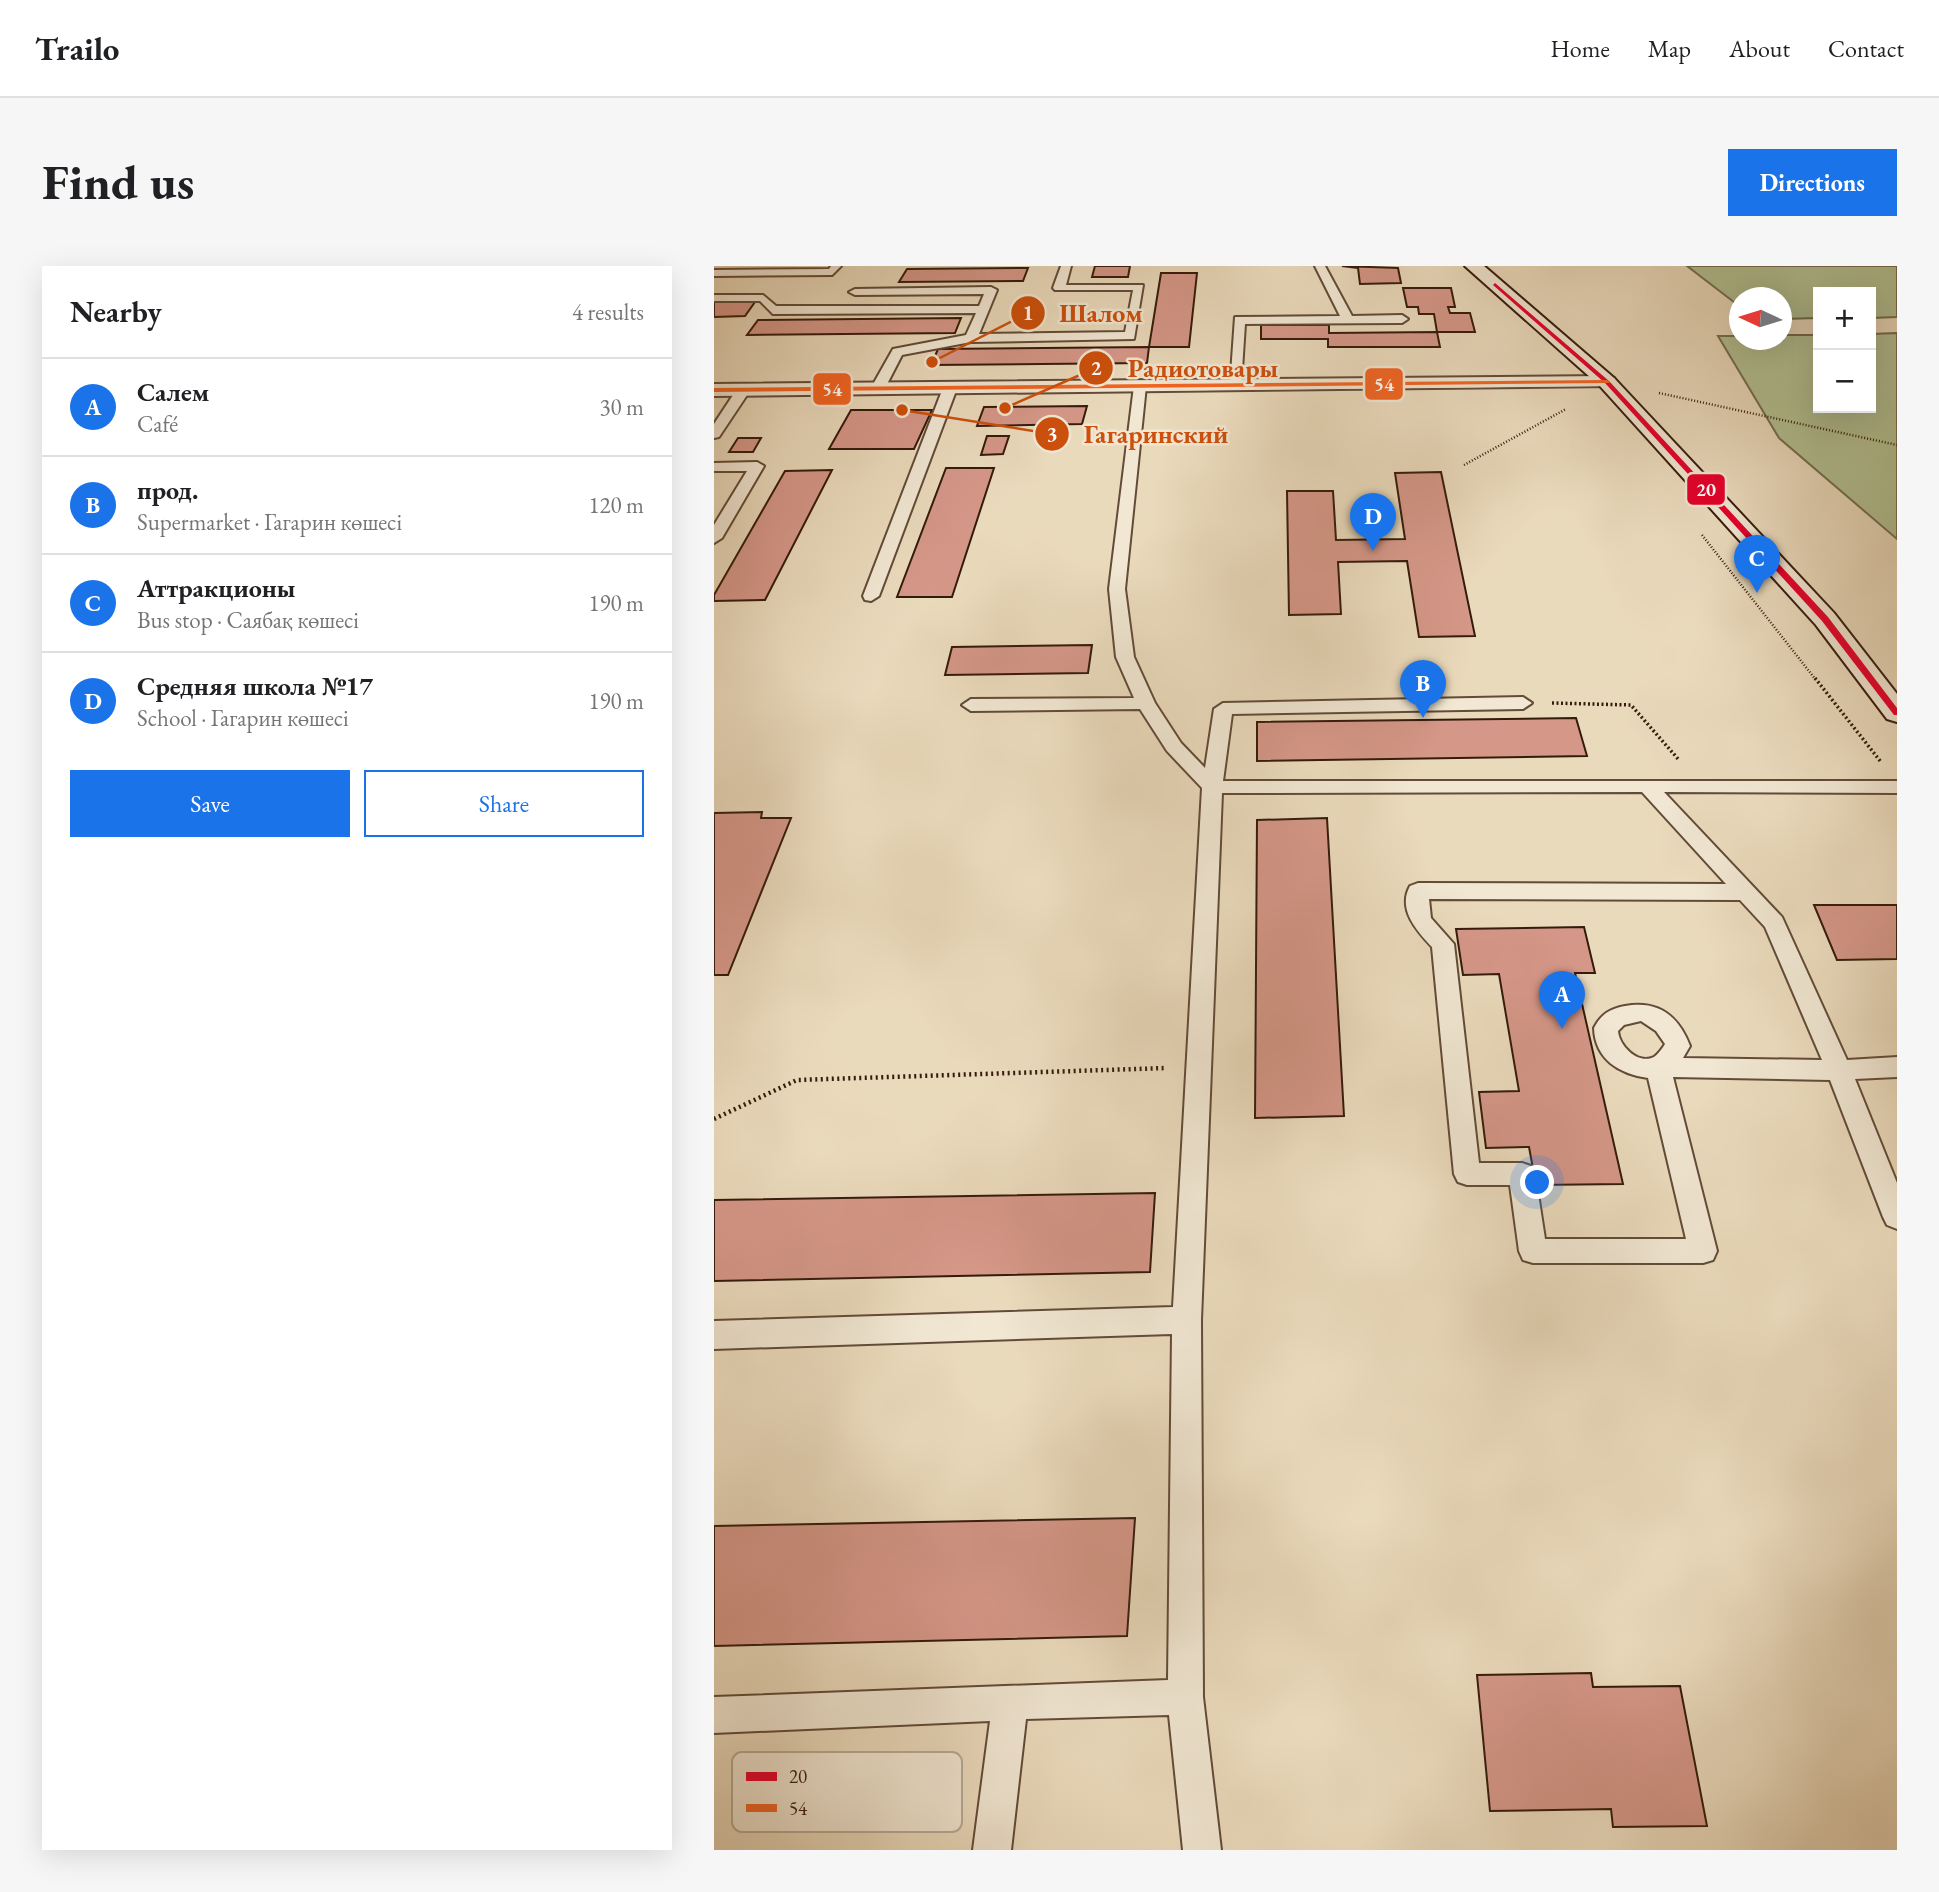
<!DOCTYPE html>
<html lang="en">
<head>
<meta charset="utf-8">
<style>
  :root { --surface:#fff; --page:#f6f6f6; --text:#202124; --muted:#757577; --line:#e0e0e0; --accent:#1a73e8 }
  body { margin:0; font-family:"EB Garamond",serif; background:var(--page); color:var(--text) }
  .controls { position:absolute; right:21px; top:21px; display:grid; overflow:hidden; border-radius:0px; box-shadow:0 7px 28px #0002 }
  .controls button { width:63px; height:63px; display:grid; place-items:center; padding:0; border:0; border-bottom:2px solid var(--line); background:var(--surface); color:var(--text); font:35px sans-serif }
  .compass { position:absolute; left:1015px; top:21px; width:63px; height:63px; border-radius:50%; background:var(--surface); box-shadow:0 7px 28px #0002; rotate:274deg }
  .you { position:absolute; left:824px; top:917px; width:24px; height:24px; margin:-18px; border:5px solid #fff; border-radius:50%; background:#1a73e8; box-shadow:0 0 0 10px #1a73e833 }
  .badge { display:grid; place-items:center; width:46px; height:46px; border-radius:50%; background:var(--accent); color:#fff; font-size:23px; font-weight:700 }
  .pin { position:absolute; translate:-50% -58px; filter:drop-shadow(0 2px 4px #0008) }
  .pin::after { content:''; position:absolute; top:37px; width:24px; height:21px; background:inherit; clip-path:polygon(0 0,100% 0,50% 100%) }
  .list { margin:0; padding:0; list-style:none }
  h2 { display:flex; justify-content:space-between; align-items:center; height:91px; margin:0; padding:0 28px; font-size:30px }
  h2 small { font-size:23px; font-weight:400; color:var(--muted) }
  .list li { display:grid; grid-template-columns:46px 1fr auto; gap:21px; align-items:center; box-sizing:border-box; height:98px; padding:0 28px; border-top:2px solid var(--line) }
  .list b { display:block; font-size:26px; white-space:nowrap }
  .list p { margin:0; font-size:23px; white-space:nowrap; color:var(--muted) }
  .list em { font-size:23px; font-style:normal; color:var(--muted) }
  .actions { display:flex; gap:14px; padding:21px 28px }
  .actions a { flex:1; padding:16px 0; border:2px solid var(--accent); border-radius:0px; text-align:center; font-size:24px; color:var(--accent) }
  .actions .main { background:var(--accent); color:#fff }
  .map { position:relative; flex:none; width:1183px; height:1584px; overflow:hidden; border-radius:0px }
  header { display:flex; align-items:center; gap:42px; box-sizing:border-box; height:98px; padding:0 35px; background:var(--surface); border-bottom:2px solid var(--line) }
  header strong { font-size:33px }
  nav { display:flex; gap:38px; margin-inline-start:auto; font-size:24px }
  .intro { display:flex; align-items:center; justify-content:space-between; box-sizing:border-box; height:168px; padding:0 42px }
  h1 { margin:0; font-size:49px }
  .button { padding:18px 32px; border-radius:0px; background:var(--accent); color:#fff; font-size:24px; font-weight:700 }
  main { display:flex; gap:42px; padding:0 42px }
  aside { flex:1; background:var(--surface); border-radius:0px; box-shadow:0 7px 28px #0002 }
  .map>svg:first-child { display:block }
  .green { fill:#b2c194; stroke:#746e50; stroke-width:2 }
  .building { fill:#d59788; stroke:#351b0b; stroke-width:2 }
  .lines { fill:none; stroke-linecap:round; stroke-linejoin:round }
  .lane-casing { stroke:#624b37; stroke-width:4 }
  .street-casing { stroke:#624b37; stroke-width:4 }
  .secondary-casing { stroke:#351b0b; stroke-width:4 }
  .path-far2 { stroke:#351b0b; stroke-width:2.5; stroke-dasharray:1 2; stroke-linecap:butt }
  .path-far1 { stroke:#351b0b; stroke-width:3.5; stroke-dasharray:2 2.5; stroke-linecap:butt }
  .path { stroke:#351b0b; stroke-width:4.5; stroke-dasharray:2 3.5; stroke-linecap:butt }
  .lane { fill:#f1e7d3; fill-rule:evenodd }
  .street { fill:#f1e7d3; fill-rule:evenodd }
  .secondary { fill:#f1e7d3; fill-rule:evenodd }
  .bus-1-casing { stroke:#f1e7d3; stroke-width:6 }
  .bus-2-casing { stroke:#f1e7d3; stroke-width:6 }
  .bus-1 { fill:#e4002b; fill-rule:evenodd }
  .bus-2 { fill:#f26522; fill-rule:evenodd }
  .key { fill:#f1e7d3; stroke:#b9aa97; stroke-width:2 }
  .key-label { font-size:19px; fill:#351b0b }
  .leader { fill:none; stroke:#cd500c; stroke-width:2.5 }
  .callout-dot { fill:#cd500c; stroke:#f1e7d3; stroke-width:2.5 }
  .mark-label { font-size:21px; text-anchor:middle; font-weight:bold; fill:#fff }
  .callout-label { font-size:26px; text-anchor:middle; font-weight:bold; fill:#cd500c; stroke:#f1e7d3; stroke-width:5; stroke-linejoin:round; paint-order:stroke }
  .line-badge { stroke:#f1e7d3; stroke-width:2.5 }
  .badge-label { font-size:19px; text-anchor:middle; font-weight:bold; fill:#fff }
</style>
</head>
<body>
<header>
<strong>Trailo</strong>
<nav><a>Home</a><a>Map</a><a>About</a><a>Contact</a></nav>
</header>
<div class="intro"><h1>Find us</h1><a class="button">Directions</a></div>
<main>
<aside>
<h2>Nearby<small>4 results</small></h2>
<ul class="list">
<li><span class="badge">A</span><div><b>Салем</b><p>Café</p></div><em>30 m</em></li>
<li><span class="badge">B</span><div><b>прод.</b><p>Supermarket · Гагарин көшесі</p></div><em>120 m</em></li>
<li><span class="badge">C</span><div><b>Аттракционы</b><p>Bus stop · Саябақ көшесі</p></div><em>190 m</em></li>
<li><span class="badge">D</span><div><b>Средняя школа №17</b><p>School · Гагарин көшесі</p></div><em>190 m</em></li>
</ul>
<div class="actions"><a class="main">Save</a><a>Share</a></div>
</aside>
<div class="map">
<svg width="1183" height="1584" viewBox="0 0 1183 1584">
  <rect width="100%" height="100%" fill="#eadabc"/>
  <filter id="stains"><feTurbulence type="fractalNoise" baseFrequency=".00286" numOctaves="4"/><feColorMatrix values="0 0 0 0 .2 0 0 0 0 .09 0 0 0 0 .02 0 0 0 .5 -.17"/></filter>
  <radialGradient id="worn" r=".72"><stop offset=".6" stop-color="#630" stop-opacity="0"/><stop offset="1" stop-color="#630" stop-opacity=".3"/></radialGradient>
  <!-- green -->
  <g class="green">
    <polygon points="973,0 1183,0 1183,51 1157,52 1157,26 1104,26 1104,52 1068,53 1068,32 1026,32 1025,40"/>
    <polygon points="1183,67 1183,273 1065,172 1004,70 1025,70 1026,74 1068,74 1068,69 1104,69 1104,142 1157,142 1157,68"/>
  </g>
  <!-- building -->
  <g class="building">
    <polygon points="381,0 416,0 414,11 378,11"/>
    <polygon points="628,0 684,2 687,17 646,18 644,2"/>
    <polygon points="314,2 309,15 185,16 193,3"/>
    <polygon points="447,7 483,7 475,81 435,81"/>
    <polygon points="689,22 737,22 741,41 734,41 736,47 756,47 761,66 723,66 720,48 705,48 704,41 693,41"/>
    <polygon points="0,36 41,36 31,50 0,51"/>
    <polygon points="247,52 241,67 33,69 44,54"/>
    <polygon points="547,59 615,59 615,67 723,66 726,81 614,81 614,73 547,73"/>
    <polygon points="435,81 433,97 217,99 224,83"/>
    <polygon points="373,140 368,158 263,160 270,141"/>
    <polygon points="137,144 218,144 200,183 115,183"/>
    <polygon points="273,170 295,170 289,188 267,189"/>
    <polygon points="24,172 47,172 39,186 15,186"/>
    <polygon points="232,202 280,202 238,331 183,331"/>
    <polygon points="118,204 51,334 0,335 0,329 71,205"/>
    <polygon points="727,206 761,370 705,371 693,295 624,296 627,348 575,349 573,225 619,225 622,274 691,273 681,207"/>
    <polygon points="378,379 374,407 231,409 238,381"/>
    <polygon points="862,452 873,490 543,495 543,456"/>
    <polygon points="48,546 47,552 77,552 14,709 0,709 0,547"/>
    <polygon points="613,552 630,850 541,852 543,554"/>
    <polygon points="1100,639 1183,639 1183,693 1123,694"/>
    <polygon points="870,661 881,707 861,707 909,918 822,919 815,881 772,882 765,826 805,825 785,708 749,709 742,663"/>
    <polygon points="441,927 436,1006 0,1015 0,934"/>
    <polygon points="421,1252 413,1370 0,1380 0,1260"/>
    <polygon points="877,1407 879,1421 966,1420 993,1560 899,1561 897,1543 776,1545 763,1409"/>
  </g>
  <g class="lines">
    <!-- lane casing -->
    <g class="lane-casing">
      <g id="lane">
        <polygon points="117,0 127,0 118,9 0,10 0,4 115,3"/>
        <polygon points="347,0 357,0 352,19 429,19 420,73 257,76 188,89 171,122 164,126 157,122 179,83 252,69 262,47 59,48 46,35 0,35 0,29 49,29 62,40 265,40 270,28 141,29 135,26 141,23 277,21 283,24 265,68 411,66 419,24 341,24 339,22"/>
        <polygon points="601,0 611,0 638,50 688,49 694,53 688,57 531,58 527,119 526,122 516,122 521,51 626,50"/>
        <path d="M426,116L432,120L411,323L420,391L441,437L467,477L491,502L500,443L509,437L809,431L818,437L809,443L518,448L509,515H1183V527L950,526L1068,651L1133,794L1183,791V811L1141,813L1183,917V963L1173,959L1169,951L1116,814L959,811L1003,985L999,994L989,997H819L809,994L805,985L796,919H753L744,916L740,908L718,681C703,665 683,643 696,620L704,617L1012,618L928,526L508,527L487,1054L489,1431L507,1584H469L455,1449L312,1453L297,1584H259L276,1455L0,1467V1431L454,1414L458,1068L0,1083V1055L459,1041L488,522L453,485L426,443L257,445L248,439L257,433L420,432L402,391L395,323L420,120ZM715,633L1026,634L1051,661L1108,794L969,792L976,780C964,749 944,734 911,740C896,743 887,748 880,762C881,793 905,808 934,812L972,973H831L821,908L817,900L808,897H765L740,678L717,652ZM927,755L942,765L951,778C948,783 944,788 940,791C923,799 905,779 904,765L910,759Z"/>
        <polygon points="236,118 243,122 165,330 157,335 151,334 149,330 229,122"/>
        <polygon points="30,119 37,123 5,171 0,172 0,158 25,120"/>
        <polygon points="43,196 50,200 8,272 0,277 0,259 33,205 0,205 0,197"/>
      </g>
    </g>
    <!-- street casing -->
    <g class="street-casing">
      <polygon id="street" points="893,110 900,112 903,116 900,120 0,130 0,118"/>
    </g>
    <!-- secondary casing -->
    <g class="secondary-casing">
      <polygon id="secondary" points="751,0 770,0 900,112 1120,347 1183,428 1183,456 1173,453 1102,359 886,120"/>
    </g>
    <!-- path-far2 -->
    <g class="path-far2">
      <polyline points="945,127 1183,179"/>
      <polyline points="750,199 852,143"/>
      <polyline points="988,269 1102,414"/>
    </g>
    <!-- path-far1 -->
    <g class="path-far1">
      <polyline points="1101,412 1167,496"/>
      <polyline points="838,437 917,439 965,494"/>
    </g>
    <!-- path -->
    <polyline class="path" points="0,853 83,814 453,802"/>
    <!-- lane -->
    <use href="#lane" class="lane"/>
    <!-- street -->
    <use href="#street" class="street"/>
    <!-- secondary -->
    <use href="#secondary" class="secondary"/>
    <!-- bus-1 casing -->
    <g class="bus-1-casing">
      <polygon id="bus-1" points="781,17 895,115 1114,351 1183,442 1183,449 1180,449 1108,355 891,117 779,19"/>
    </g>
    <!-- bus-2 casing -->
    <g class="bus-2-casing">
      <polygon id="bus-2" points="893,114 896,116 895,117 0,126 0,122"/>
    </g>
    <!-- bus-1 -->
    <use href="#bus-1" class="bus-1"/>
    <!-- bus-2 -->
    <use href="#bus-2" class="bus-2"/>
  </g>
  <!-- legend -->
  <rect x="18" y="1486" width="230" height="80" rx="10" class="key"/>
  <rect x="32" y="1506" width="31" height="9" fill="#e4002b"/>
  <rect x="32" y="1538" width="31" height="8" fill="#f26522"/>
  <g class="key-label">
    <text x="75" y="1517">20</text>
    <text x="75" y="1549">54</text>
  </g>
  <!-- callouts -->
  <path class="leader" d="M218 96L314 47M291 142L382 102M188 144L338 168"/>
  <g class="callout-dot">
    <circle cx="218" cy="96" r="7"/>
    <circle cx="291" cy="142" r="7"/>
    <circle cx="188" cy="144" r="7"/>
    <circle cx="314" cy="47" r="18"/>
    <circle cx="382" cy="102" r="18"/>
    <circle cx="338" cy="168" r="18"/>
  </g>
  <g class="mark-label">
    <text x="314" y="54">1</text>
    <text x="382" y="109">2</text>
    <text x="338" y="175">3</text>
  </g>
  <g class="callout-label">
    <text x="387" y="56">Шалом</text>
    <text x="489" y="111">Радиотовары</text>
    <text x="442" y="177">Гагаринский</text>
  </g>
  <g class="line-badge">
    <rect x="650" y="101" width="40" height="34" rx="7" fill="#f26522"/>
    <rect x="98" y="106" width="40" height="34" rx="7" fill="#f26522"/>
    <rect x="972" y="207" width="40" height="33" rx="7" fill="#e4002b"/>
  </g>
  <g class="badge-label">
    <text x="670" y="125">54</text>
    <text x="118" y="130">54</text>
    <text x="992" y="230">20</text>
  </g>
  <rect width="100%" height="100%" filter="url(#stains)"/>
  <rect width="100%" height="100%" fill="url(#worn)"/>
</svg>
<div class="controls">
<button>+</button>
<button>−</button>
</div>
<svg class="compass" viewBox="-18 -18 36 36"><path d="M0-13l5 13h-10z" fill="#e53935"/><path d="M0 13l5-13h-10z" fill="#757577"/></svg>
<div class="you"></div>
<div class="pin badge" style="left:848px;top:763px">A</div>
<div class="pin badge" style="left:709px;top:452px">B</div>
<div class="pin badge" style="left:1043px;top:327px">C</div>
<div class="pin badge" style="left:659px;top:285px">D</div>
</div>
</main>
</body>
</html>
